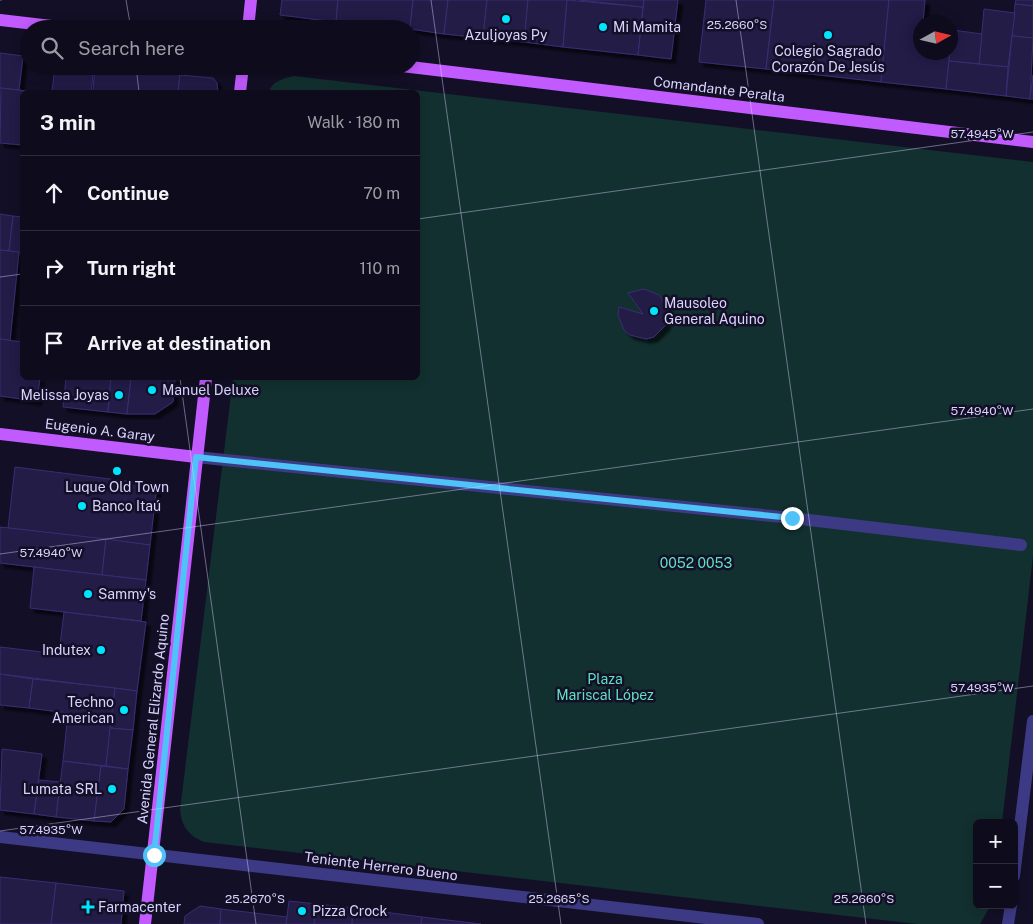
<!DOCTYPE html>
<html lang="en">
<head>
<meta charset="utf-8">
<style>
  :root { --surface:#0e0b1c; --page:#171425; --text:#f1f3f6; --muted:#9b9ba3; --line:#2e2b3b }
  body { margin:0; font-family:"Public Sans",sans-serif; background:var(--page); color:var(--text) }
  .controls { position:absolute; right:15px; bottom:15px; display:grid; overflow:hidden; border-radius:8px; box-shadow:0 2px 12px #0003 }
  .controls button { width:45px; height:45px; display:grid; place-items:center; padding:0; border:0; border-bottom:1px solid var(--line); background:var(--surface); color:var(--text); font:25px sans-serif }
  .compass { position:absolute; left:913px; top:15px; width:45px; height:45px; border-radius:50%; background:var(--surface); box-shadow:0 2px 12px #0003; rotate:82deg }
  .stop { position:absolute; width:15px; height:15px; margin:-11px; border:4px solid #4fc3f7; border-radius:50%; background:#fff }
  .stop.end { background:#4fc3f7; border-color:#fff; box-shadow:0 1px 5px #0008 }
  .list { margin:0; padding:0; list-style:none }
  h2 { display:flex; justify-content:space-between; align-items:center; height:65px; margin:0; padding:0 20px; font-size:21px }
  h2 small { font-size:16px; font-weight:400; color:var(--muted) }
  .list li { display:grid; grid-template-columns:32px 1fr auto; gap:15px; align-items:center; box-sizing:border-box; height:75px; padding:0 20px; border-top:1px solid var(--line) }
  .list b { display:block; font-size:19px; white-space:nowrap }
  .list em { font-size:16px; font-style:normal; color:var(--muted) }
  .icon { flex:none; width:28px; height:28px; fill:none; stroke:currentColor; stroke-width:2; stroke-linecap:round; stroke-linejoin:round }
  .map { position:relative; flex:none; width:1033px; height:924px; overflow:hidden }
  .search { position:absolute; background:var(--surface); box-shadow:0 2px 12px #0003; left:20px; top:20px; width:400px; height:55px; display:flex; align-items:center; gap:12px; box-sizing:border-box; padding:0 18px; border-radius:28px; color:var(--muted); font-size:19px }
  .panel { position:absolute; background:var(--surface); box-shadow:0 2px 12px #0003; left:20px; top:90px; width:400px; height:290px; border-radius:8px }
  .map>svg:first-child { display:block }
  .green { fill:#12302f }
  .building { fill:#241b47; stroke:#3b2d73; filter:url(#shadow) }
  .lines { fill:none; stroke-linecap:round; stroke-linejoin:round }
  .minor { stroke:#3d3a85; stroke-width:12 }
  .major { stroke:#c25bff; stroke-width:12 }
  .route { stroke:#4fc3f7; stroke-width:6 }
  .ticks { fill:none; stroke:#d9d4ff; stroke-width:1; stroke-opacity:0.45 }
  .poi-dot { fill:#00e5ff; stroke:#130f26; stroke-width:2 }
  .labels { text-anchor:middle; stroke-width:5; stroke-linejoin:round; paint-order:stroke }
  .poi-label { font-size:14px; fill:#d9d4ff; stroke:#130f26; text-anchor:start }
  .street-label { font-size:14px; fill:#d9d4ff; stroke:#130f26 }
  .park-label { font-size:14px; fill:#5fe0c0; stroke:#130f26 }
  .ticks-label { font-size:12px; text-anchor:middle; fill:#d9d4ff; stroke:#130f26; stroke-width:5; stroke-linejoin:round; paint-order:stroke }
</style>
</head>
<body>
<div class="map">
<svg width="1033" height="924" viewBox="0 0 1033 924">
  <defs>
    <filter id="shadow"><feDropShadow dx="4.5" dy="4.5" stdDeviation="1" flood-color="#0009"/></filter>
  </defs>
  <rect width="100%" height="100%" fill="#130f26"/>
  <!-- green -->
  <path class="green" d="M294,76L1033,162V556L1002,823H977V905H991L980,924H917L204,842C188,835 182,827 180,810L233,378H418V92H269C273,80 283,79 294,76Z"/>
  <!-- building -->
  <g class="building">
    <polygon points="282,0 338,0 336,22 280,15"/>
    <polygon points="338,0 413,0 410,29 336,22"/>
    <polygon points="413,0 448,0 444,34 410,29"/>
    <polygon points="448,0 487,0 483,38 444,34"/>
    <polygon points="487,0 528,0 524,42 483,38"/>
    <polygon points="528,0 567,0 563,47 524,42"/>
    <polygon points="567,0 643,7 638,55 563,47"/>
    <polygon points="579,0 644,0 643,7"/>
    <polygon points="644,0 678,0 671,59 638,55"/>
    <polygon points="706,0 774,0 766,69 699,62"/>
    <polygon points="774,0 889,0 881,82 766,69"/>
    <polygon points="889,0 925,0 923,22 920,22 920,52 950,52 946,89 881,82"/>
    <polygon points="1016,0 1033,0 1033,6 1015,4"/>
    <polygon points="1015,4 1033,6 1033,38 1012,36"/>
    <polygon points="984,9 1015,13 1008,67 979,64"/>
    <polygon points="953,30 982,34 979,64 949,61"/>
    <polygon points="1012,36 1033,38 1030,99 1006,96"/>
    <polygon points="0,53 23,56 19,90 0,88"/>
    <polygon points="949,61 1008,67 1006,96 946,89"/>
    <polygon points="55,66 94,66 91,92 52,92"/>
    <polygon points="95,66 180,75 178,92 93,92"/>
    <polygon points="180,75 213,78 217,83 218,92 178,92"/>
    <polygon points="1033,75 1033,99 1030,99"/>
    <polygon points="1,88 27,91 22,92 22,145 0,143"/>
    <polygon points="0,214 13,216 9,251 0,250"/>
    <polygon points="13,216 22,217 22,253 9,251"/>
    <polygon points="0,250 19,252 10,341 0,339"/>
    <polygon points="644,289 659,295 668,309 666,325 654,337 646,339 630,335 624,330 618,315 619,307 643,314 628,293"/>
    <polygon points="0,339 22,342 22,378 40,378 37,401 0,396"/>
    <polygon points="66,378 111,378 108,412 63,407"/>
    <polygon points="111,378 131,378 127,414 108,412"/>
    <polygon points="131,378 175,378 173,402 155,414 127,414"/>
    <polygon points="15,467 157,485 150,545 8,528"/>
    <polygon points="0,527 106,539 102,575 0,563"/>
    <polygon points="106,539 150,545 146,580 102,575"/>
    <polygon points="34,567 146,580 141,621 30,608"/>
    <polygon points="64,612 146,622 137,691 0,674 0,647 59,654"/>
    <polygon points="0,674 33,679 29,708 0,705"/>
    <polygon points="33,679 115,688 106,766 63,761 68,713 29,708"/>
    <polygon points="115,688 137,691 133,730 110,728"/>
    <polygon points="110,728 133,730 128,769 106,766"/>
    <polygon points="2,749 42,754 34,814 0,810"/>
    <polygon points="63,761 101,766 94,821 56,817"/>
    <polygon points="101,766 128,769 124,809 111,822 94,821"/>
    <polygon points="39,780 60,782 56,817 34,814"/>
    <polygon points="0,877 56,883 51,924 0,924"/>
    <polygon points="56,883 124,891 121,924 51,924"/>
    <polygon points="289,901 317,904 314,924 286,924"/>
    <polygon points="317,904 353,908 352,924 314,924"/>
    <polygon points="200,906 221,909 220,924 184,924 185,916"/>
    <polygon points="353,908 422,917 421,924 352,924"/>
    <polygon points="221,909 287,917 286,924 220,924"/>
    <polygon points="422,917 481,924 421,924"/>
  </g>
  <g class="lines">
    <!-- minor -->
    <g class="minor">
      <polyline points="196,457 792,518 1021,545"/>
      <polyline points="0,837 758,924"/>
      <polyline points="1014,876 1033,721"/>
      <polyline points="1008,924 1011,905"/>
    </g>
    <!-- major -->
    <g class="major">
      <polyline points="0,20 77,29"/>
      <polyline points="248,29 251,0"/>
      <polyline points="402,66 1033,142"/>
      <polyline points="240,92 243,66"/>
      <polyline points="0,434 196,457"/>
      <polyline points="145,924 206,378"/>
    </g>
  </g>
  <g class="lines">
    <!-- route -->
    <polyline class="route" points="154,855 196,457 792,518"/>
  </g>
  <!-- ticks -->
  <path class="ticks" d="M0,0H2M126,0L131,29M431,0L561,924M736,0L866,924M136,66L139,92M418,219L1033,132M0,277L22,274M180,378L256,924M0,554L1033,409M0,831L1033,686"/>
  <!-- markers -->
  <g class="poi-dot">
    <circle cx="506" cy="19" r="5"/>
    <circle cx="603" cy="27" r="5"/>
    <circle cx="828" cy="35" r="5"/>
    <circle cx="654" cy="311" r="5"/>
    <circle cx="152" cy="390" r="5"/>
    <circle cx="119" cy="395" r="5"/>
    <circle cx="117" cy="471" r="5"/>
    <circle cx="82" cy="506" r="5"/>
    <circle cx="88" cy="594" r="5"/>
    <circle cx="101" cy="650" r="5"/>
    <circle cx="124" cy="710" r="5"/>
    <circle cx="112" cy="789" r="5"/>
    <path d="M85.5 899.5h5v5h5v5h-5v5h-5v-5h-5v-5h5z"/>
    <circle cx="302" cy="911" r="5"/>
  </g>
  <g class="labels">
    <!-- poi labels -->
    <g class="poi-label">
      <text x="613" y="32">Mi Mamita</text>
      <text x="506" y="40" text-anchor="middle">Azuljoyas Py</text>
      <text x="828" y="56" text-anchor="middle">Colegio Sagrado<tspan x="828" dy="16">Corazón De Jesús</tspan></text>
      <text x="664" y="308">Mausoleo<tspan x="664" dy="16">General Aquino</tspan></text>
      <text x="162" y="395">Manuel Deluxe</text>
      <text x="109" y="400" text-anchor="end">Melissa Joyas</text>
      <text x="117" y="492" text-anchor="middle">Luque Old Town</text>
      <text x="92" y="511">Banco Itaú</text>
      <text x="98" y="599">Sammy's</text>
      <text x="91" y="655" text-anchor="end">Indutex</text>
      <text x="114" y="707" text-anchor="end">Techno<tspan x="114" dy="16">American</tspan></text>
      <text x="102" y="794" text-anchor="end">Lumata SRL</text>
      <text x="98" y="912">Farmacenter</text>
      <text x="312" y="916">Pizza Crock</text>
    </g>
    <!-- street labels -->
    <g class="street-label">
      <text transform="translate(719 89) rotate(7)" y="5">Comandante Peralta</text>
      <text transform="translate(100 430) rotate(7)" y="5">Eugenio A. Garay</text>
      <text transform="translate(153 719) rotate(-84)" y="5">Avenida General Elizardo Aquino</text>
      <text transform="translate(381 866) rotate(7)" y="5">Teniente Herrero Bueno</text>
    </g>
    <!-- park labels -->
    <g class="park-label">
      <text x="696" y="568">0052 0053</text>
      <text x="605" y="684">Plaza<tspan x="605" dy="16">Mariscal López</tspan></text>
    </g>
  </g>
  <g class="ticks-label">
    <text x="737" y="29">25.2660°S</text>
    <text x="982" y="138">57.4945°W</text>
    <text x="982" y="415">57.4940°W</text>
    <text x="51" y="557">57.4940°W</text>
    <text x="982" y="692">57.4935°W</text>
    <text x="51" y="834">57.4935°W</text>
    <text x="255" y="903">25.2670°S</text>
    <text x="559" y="903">25.2665°S</text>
    <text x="864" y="903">25.2660°S</text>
  </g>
</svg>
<div class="controls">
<button>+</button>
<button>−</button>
</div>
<svg class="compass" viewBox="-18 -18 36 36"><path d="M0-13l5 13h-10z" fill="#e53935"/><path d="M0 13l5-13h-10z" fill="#9b9ba3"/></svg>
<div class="stop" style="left:154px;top:855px"></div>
<div class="stop end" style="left:792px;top:518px"></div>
<div class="search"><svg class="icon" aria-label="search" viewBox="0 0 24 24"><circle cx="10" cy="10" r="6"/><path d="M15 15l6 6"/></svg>Search here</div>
<section class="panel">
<h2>3 min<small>Walk · 180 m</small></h2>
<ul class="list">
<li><svg class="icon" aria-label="ahead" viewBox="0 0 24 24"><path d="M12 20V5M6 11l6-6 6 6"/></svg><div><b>Continue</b></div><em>70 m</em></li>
<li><svg class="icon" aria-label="right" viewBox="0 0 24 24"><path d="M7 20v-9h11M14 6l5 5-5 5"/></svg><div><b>Turn right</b></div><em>110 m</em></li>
<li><svg class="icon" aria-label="arrive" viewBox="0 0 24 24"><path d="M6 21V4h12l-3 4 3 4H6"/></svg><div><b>Arrive at destination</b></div></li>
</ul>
</section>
</div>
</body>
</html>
